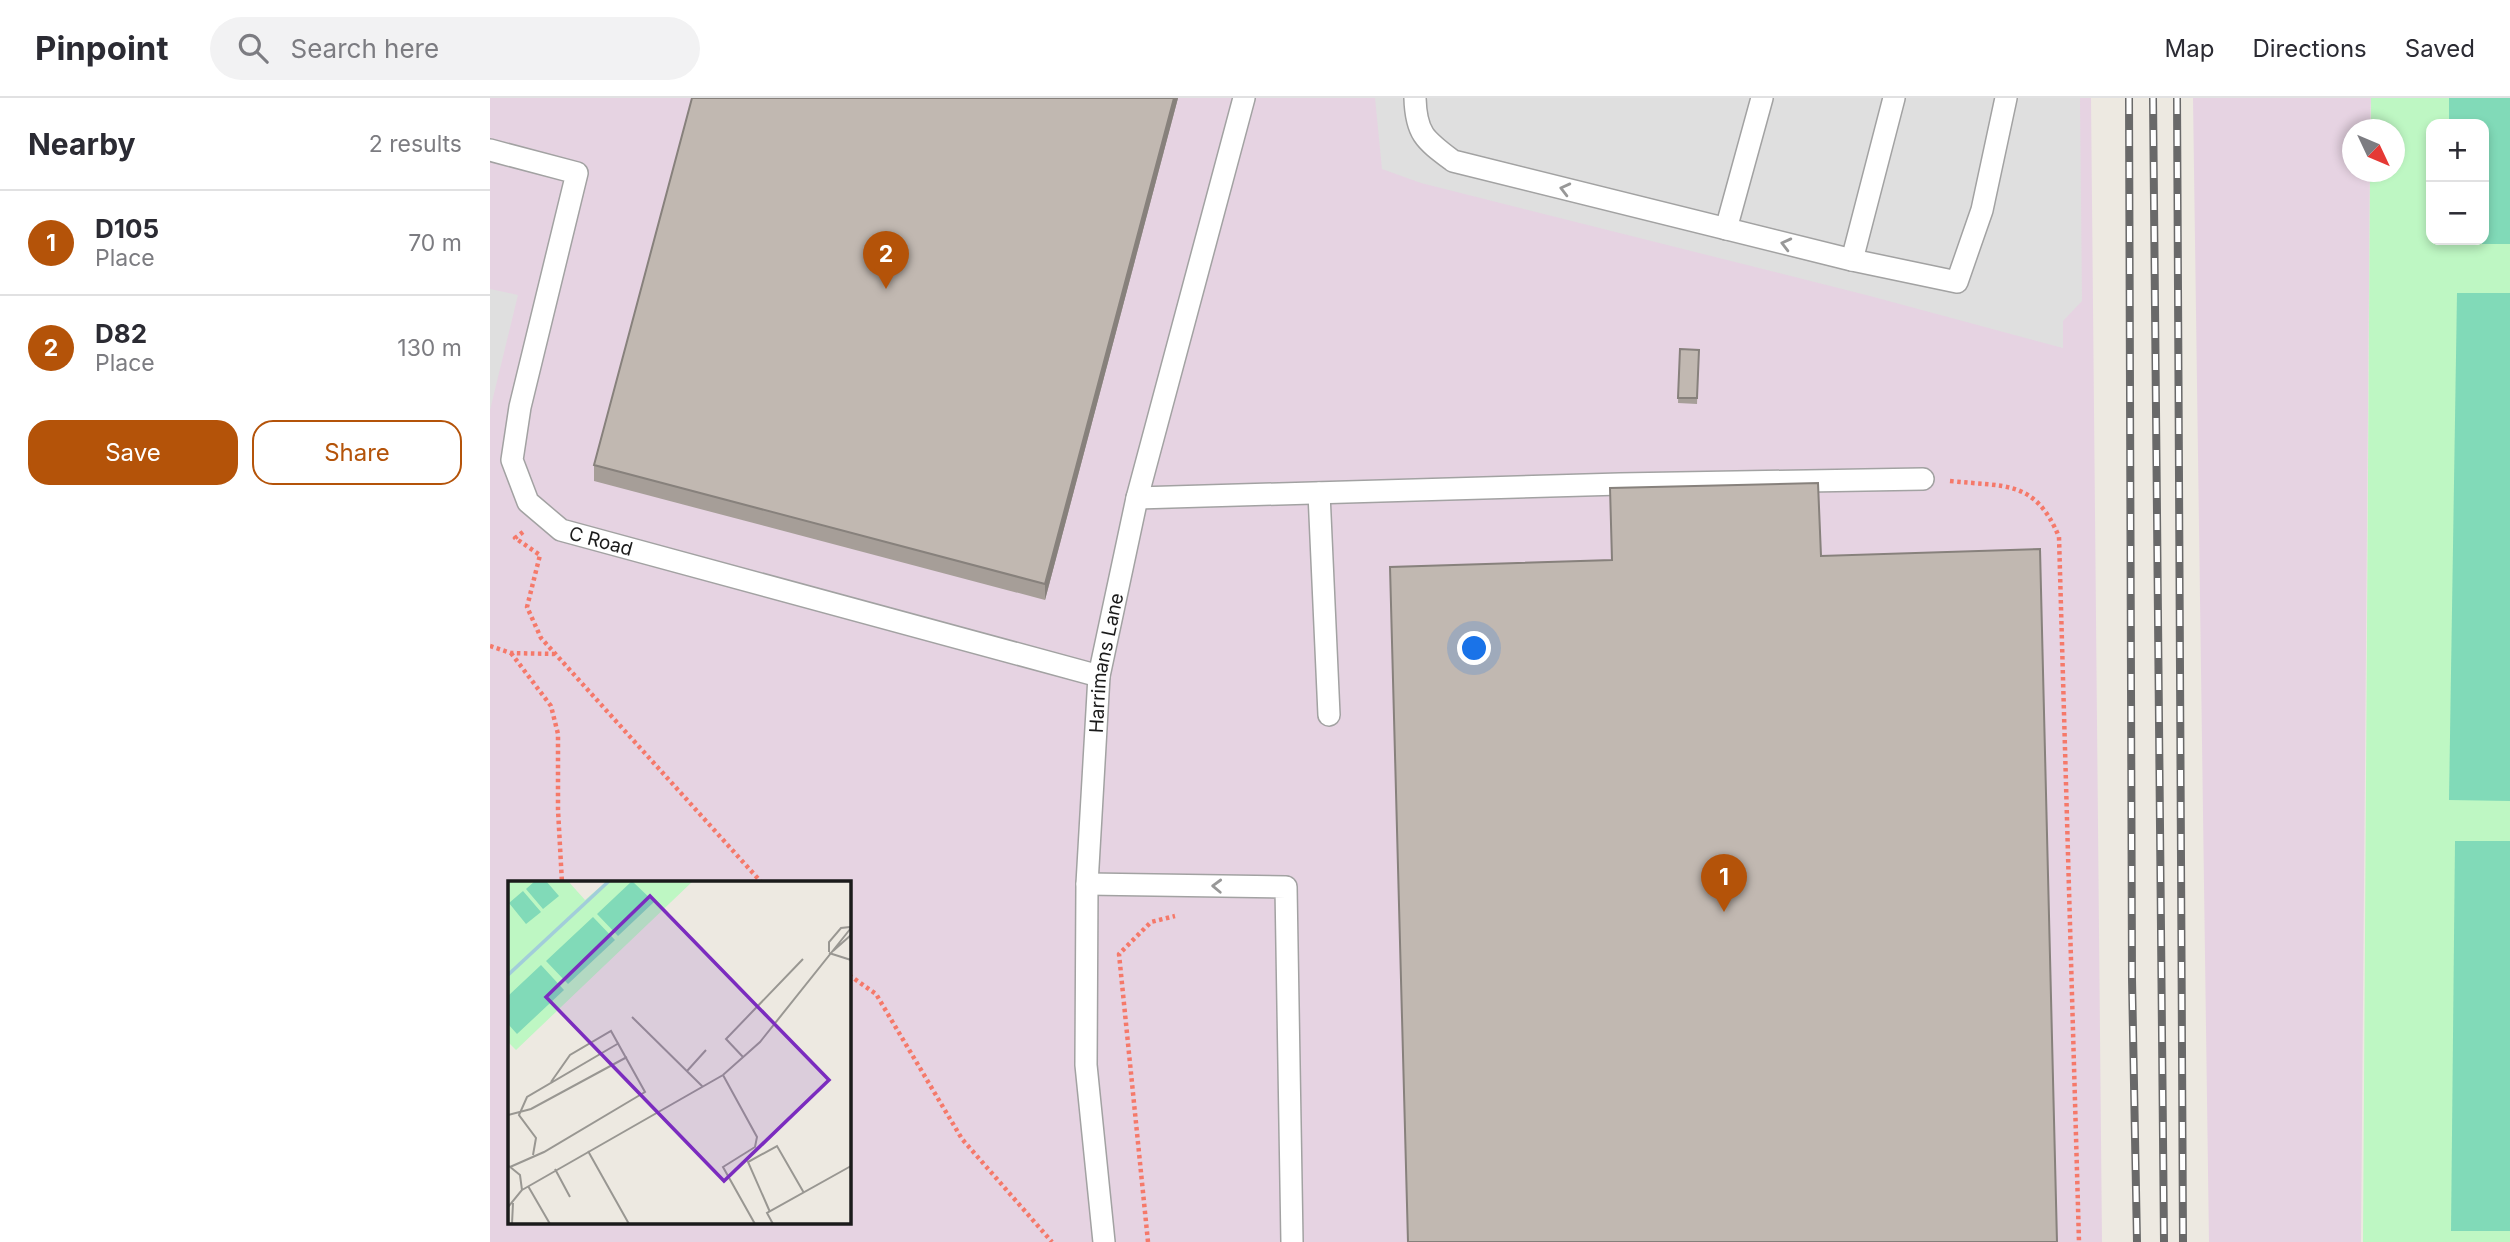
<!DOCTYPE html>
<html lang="en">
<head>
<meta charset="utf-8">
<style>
  :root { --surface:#fff; --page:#f2f2f3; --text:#2b2b33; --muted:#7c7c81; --line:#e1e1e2; --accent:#b45309 }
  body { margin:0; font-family:Inter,sans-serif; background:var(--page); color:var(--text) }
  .controls { position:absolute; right:21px; top:21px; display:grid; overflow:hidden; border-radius:14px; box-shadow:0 4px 10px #0003 }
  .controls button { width:63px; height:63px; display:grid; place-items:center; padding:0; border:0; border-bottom:2px solid var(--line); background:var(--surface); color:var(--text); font:35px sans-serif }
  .compass { position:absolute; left:1852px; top:21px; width:63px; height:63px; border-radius:50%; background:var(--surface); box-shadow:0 4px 10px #0003; rotate:134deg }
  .you { position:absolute; left:985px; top:551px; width:24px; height:24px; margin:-18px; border:5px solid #fff; border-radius:50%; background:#1a73e8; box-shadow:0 0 0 10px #1a73e833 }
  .badge { display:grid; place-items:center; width:46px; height:46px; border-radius:50%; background:var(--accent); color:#fff; font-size:23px; font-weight:700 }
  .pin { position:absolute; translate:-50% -58px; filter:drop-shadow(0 2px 4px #0008) }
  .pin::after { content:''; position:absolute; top:37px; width:24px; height:21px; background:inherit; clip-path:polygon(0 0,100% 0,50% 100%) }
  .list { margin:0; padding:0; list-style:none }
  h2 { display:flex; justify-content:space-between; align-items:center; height:91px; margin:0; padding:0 28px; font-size:30px }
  h2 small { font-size:23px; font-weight:400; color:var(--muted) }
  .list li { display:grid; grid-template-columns:46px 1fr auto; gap:21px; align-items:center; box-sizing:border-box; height:105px; padding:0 28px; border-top:2px solid var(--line) }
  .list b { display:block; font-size:26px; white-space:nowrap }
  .list p { margin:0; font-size:23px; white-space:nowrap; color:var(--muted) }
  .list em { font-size:23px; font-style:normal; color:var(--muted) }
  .actions { display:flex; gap:14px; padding:21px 28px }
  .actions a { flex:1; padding:16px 0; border:2px solid var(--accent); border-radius:21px; text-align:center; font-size:24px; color:var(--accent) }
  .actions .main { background:var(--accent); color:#fff }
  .icon { flex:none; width:38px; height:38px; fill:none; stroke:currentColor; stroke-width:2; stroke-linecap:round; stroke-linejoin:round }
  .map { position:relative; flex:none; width:2020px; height:1144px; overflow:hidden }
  header { display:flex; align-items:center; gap:42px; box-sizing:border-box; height:98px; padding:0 35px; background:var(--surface); border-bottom:2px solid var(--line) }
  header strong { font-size:33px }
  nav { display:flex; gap:38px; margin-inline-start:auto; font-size:24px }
  .search { width:490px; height:63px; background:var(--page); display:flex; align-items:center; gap:18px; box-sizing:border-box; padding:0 24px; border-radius:38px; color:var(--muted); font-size:26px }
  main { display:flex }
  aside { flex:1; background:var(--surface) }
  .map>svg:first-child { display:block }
  .industrial { fill:#e6d3e2; fill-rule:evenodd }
  .park { fill:#bef7c3; fill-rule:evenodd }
  .pitch { fill:#81dab8 }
  .parking { fill:#dfdfdf }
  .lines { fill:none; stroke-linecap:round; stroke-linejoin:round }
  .service-casing { stroke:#a2a2a2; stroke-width:24 }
  .path { stroke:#f5796a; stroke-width:4.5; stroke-dasharray:3.5 3.5; stroke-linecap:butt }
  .service { stroke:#fff; stroke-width:21 }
  .rail-casing { stroke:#696969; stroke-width:8 }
  .rail { stroke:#fff; stroke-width:5; stroke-dasharray:16; stroke-linecap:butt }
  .wall { fill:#a69e98 }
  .shaded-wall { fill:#87817c }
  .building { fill:#c1b8b1; stroke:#87817c; stroke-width:2 }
  .oneway { stroke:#989898 }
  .labels { text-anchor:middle; stroke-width:5; stroke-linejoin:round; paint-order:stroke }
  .street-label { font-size:19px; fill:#1b1b1b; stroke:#fff }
  .inset-river { fill:none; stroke:#a2cdda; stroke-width:3.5 }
  .inset-road { fill:none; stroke:#999792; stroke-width:2 }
  .view { fill:#7b2cbf; fill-opacity:0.15; stroke:#7b2cbf; stroke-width:3.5 }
  .inset-edge { fill:none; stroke:#1b1b1b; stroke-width:3.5 }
</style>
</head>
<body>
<header>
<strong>Pinpoint</strong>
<div class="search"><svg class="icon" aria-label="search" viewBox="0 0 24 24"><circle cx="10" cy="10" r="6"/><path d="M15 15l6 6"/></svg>Search here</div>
<nav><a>Map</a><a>Directions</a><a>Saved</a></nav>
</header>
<main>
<aside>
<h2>Nearby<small>2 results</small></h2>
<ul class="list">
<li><span class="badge">1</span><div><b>D105</b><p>Place</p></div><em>70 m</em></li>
<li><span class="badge">2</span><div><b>D82</b><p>Place</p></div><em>130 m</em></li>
</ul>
<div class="actions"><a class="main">Save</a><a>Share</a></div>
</aside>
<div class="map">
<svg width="2020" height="1144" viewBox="0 0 2020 1144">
  <rect width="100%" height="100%" fill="#ede9e1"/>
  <!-- industrial -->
  <g class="industrial">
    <path d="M0,0H1601L1612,1144H0ZM19,785H359V1125H19Z"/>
    <polygon points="1703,0 1881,0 1880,31 1862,32 1862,74 1880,74 1871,1144 1719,1144"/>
  </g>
  <!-- park -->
  <path class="park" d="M1881,0H2020V1144H1873L1880,74H1904V32L1881,31ZM1941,26H1994V142H1941Z"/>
  <!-- pitch -->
  <g class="pitch">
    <polygon points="1959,0 2020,0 2020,146 1957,146 1957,142 1994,142 1994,26 1959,26"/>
    <polygon points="1967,195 2020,195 2020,703 1959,702"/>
    <polygon points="1965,743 2020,743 2020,1133 1961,1133"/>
  </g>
  <!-- parking -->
  <g class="parking">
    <polygon points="885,0 1590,0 1592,203 1573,223 1573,250 1380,198 931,85 892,71"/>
    <polygon points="0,191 28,197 0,312"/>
  </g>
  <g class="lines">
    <!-- service casing -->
    <g class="service-casing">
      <g id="service">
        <path d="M925,0C926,36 935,42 963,63L1362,162L1467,184L1492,112L1516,0"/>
        <path id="s1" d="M0,52L87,75L30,309L22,362L38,404L71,432L609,578"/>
        <polyline points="1236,131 1272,0"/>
        <polyline points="1362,162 1404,0"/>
        <polyline points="829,395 839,617"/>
        <polyline points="647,400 1130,386 1433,381"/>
        <polyline points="597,786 796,789 802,1144"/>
        <path id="s2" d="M614,1144L596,967L597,786L609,578L647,400L754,0"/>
      </g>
    </g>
    <!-- path -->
    <g class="path">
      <path d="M1460,383C1515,389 1545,381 1569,439L1589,1144"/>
      <polyline points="33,434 25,440 50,457 37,509 51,540 272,785"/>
      <polyline points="0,548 21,555 64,556"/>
      <polyline points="21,555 61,608 68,636 68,712 72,785"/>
      <polyline points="359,877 386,896 472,1041 562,1144"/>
      <polyline points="658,1144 629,856 661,824 685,818"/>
    </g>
    <!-- service -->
    <use href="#service" class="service"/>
    <!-- rail casing -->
    <g class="rail-casing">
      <g id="rail">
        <polyline points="1639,0 1642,881 1647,1144"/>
        <polyline points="1663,0 1674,1144"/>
        <polyline points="1687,0 1693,1144"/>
      </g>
    </g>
    <!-- rail -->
    <use href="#rail" class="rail"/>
  </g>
  <!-- wall -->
  <g class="wall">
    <polygon points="202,0 688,0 555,502 104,383 104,367"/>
    <polygon points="1190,251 1209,252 1207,306 1188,305"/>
  </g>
  <!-- shaded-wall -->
  <polygon class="shaded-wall" points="684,0 688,0 555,502 555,486"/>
  <!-- building -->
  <g class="building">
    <polygon points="202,0 684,0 555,486 104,367"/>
    <polygon points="1190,251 1209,252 1207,300 1188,300"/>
    <polygon points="1328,385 1331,458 1550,451 1567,1144 918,1144 900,469 1122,462 1120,390"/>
  </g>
  <!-- one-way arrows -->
  <defs><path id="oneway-chevron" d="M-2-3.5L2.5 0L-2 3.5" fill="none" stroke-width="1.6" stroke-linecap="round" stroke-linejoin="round" transform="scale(1.75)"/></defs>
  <g class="oneway">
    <use href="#oneway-chevron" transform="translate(1075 91) rotate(-166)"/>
    <use href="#oneway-chevron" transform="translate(1296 146) rotate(-166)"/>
    <use href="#oneway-chevron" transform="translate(727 788) rotate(-178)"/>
  </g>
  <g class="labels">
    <!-- street labels -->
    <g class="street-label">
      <text dy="7" stroke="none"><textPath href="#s1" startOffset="514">C Road</textPath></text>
      <text dy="7" stroke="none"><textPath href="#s2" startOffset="581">Harrimans Lane</textPath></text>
    </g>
  </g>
  <!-- overview -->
  <g transform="translate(18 783)">
    <rect width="343" height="343" fill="#ede9e1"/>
    <path d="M0,0H60L77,19L99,0H185L8,169L0,161Z" fill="#bef7c3"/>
    <path d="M27,0H38L51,15L35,28L18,8ZM124,0L146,21L110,55L89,33ZM15,10L33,31L18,43L1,22ZM85,36L107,59L60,103L38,80ZM33,84L56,109L9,153L0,143V115Z" fill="#81dab8"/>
    <path class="inset-river" d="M0,94L101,0"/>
    <path class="inset-road" d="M325,70L343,54M321,71V61L333,47L342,46M321,72L343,79M124,136L195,206M235,176L218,158L295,78M179,190L198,169M215,194L249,256L247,266L215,286L247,343M0,234L23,228L119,176M80,270L121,343M25,274L28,257L11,234L19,216L111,162M2,286L36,271L137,211L103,150L62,174L43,201M47,288L62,316M20,305L42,343M14,309L215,194L252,161L343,47M0,326L14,309L12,294L1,285M262,331L240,281L269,265L296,312M4,343L5,322M265,343L259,332L343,285"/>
    <path class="view" d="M142,15L321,199L216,300L38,116Z"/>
    <rect width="343" height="343" class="inset-edge"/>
  </g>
</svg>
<div class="controls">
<button>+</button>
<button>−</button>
</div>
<svg class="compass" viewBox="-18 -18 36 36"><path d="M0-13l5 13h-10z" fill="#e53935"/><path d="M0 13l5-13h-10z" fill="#7c7c81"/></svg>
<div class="you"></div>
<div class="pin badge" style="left:1234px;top:814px">1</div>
<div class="pin badge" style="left:396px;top:191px">2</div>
</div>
</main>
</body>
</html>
